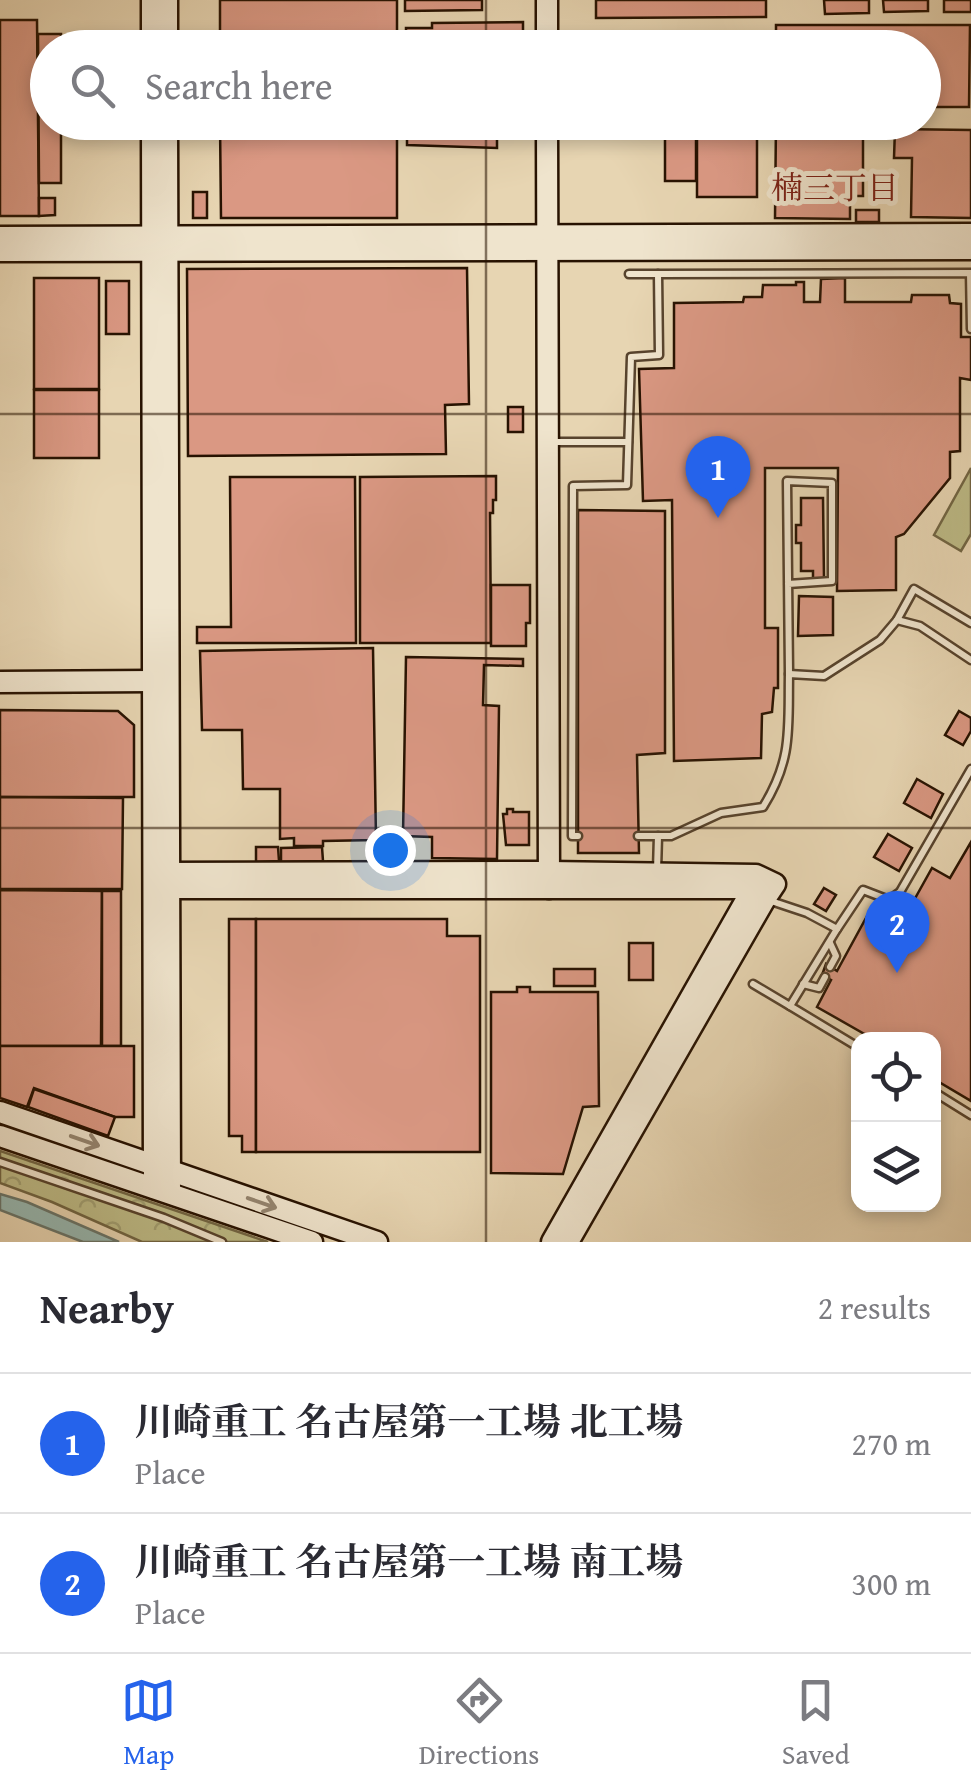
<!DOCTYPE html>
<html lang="en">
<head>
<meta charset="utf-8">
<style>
  :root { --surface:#fff; --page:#f7f7f7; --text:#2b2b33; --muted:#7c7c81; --line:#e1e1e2; --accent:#2563eb }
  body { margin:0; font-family:"Gentium Book Plus","Noto Serif JP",serif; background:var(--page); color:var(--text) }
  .controls { position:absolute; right:30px; bottom:30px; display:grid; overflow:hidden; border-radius:20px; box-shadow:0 5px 15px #0003 }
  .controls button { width:90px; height:90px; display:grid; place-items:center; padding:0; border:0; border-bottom:2px solid var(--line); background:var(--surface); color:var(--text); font:50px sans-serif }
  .you { position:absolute; left:390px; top:850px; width:35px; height:35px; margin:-25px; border:8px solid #fff; border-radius:50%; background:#1a73e8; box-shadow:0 0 0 15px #1a73e833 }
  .badge { display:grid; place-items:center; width:65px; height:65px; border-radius:50%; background:var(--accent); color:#fff; font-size:32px; font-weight:700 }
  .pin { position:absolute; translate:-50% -82px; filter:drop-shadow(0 2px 5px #0008) }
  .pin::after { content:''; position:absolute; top:52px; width:35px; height:30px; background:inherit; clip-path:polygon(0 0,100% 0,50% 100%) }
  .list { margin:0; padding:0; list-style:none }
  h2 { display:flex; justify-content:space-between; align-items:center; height:130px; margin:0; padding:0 40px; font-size:42px }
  h2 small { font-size:32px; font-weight:400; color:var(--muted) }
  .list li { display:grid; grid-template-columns:65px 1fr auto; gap:30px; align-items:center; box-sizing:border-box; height:140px; padding:0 40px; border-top:2px solid var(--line) }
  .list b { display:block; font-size:38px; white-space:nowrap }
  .list p { margin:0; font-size:32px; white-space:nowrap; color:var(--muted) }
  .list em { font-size:32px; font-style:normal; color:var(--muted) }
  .icon { flex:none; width:55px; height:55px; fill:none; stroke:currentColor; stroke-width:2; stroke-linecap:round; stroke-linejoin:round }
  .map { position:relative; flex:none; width:971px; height:1242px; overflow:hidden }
  .search { position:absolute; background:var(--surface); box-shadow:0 5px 15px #0003; left:30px; right:30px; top:30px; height:110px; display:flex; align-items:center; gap:25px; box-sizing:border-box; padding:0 35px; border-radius:55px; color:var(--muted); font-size:38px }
  .sheet { height:410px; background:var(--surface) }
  nav { display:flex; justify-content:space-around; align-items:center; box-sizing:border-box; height:140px; border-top:2px solid var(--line); background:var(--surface); font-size:28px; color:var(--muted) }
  nav a { display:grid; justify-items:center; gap:5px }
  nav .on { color:var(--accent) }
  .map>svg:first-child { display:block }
  .forest { fill:url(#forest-crowns); stroke:#726644; stroke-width:2.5 }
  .pitch { fill:#bdbb87; stroke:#726644; stroke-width:2.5 }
  .water { fill:#97b8b1; stroke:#6a766b; stroke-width:2.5 }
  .building { fill:#da9883; stroke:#271201; stroke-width:2.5 }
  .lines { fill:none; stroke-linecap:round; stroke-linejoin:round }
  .lane-casing { stroke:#57432d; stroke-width:11 }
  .secondary-casing { stroke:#271201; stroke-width:25 }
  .lane { stroke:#efe4cd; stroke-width:6 }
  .secondary { stroke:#efe4cd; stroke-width:20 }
  .oneway { stroke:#958671 }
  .grid { fill:none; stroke:#271201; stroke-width:2.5; stroke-opacity:0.55 }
  .labels { text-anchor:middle; stroke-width:10; stroke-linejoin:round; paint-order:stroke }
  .neighbourhood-label { font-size:32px; fill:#7a1f14; stroke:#efe4cd }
</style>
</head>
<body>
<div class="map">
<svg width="971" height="1242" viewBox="0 0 971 1242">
  <defs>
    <pattern id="forest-crowns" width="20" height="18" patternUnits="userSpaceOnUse" patternTransform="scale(2.5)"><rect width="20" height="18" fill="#bdbb87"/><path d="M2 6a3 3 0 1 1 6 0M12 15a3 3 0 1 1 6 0" fill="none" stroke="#a2a073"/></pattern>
  </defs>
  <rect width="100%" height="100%" fill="#e7d5b2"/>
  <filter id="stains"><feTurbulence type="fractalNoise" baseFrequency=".002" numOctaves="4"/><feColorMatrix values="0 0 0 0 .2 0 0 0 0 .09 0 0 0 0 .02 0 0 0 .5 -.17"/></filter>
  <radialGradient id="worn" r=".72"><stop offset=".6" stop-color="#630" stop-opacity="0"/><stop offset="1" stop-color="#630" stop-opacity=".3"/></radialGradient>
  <!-- forest -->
  <polygon class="forest" points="0,1151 268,1242 142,1242 52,1202 0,1183"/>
  <!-- pitch -->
  <polygon class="pitch" points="971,468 971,534 961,551 934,535"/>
  <!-- water -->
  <polygon class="water" points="0,1194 27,1202 119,1242 83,1242 0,1210"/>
  <!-- building -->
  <g class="building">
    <rect x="220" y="0" width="177" height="48"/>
    <polygon points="405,0 482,0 482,10 405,11"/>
    <polygon points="596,0 766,0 766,17 596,18"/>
    <polygon points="824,0 869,0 869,13 825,14"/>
    <polygon points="883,0 928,0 928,11 884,12"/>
    <rect x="944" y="0" width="27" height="12"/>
    <polygon points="0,20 37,20 39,216 0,216"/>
    <polygon points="523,22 523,48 406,48 406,28 432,28 432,23"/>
    <polygon points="776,25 970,25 969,107 924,107 924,48 776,48"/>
    <polygon points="38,34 61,34 61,48 48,48 48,122 61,122 61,183 39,183"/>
    <polygon points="220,122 397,122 397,218 221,218"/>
    <polygon points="407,122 497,122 497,148 407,145"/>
    <rect x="665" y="122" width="31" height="59"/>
    <rect x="697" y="122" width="60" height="75"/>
    <polygon points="776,122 863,122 863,196 850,196 850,219 775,218"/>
    <polygon points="895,129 971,130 971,218 911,217 912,158 894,158"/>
    <rect x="193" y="192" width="14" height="26"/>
    <polygon points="39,198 55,198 55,215 39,216"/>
    <rect x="856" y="210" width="23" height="12"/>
    <polygon points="467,268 469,404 445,405 446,454 188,456 187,269"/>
    <rect x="34" y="278" width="65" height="111"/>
    <polygon points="845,278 845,302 911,302 912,295 949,295 950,303 961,304 961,337 971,337 971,380 960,378 960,451 950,452 950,478 904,534 896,537 896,590 837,591 838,468 765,468 765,628 778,628 778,688 774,688 772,712 762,714 761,758 674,761 672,500 643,501 639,369 674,368 674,303 743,302 744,297 762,297 763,285 796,285 796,282 804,282 804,302 820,302 821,279"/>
    <rect x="106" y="281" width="23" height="53"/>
    <rect x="34" y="390" width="65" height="68"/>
    <rect x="508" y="407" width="15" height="25"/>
    <polygon points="496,476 496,500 493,500 493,513 490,513 491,643 360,643 360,477"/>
    <polygon points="230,477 355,477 356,643 197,643 197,627 231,627"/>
    <polygon points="801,498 823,498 824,579 813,579 813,571 801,571 801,543 796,543 796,525 801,525"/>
    <polygon points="578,510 665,511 665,753 637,755 639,853 578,853"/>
    <polygon points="491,585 530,585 530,623 526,623 526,646 491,646"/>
    <polygon points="799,596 833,597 833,635 798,636"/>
    <polygon points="373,648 376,840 323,841 323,846 294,846 294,838 280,839 280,789 243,789 242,730 202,730 200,651"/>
    <polygon points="406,657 523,659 523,666 484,665 483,705 499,706 497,859 432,858 432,837 403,836"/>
    <polygon points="0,710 118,711 134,725 134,797 0,797"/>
    <polygon points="959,711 971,718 971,731 963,745 945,735"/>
    <polygon points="917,779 943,794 931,818 904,803"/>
    <polygon points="0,797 123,798 122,889 0,889"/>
    <polygon points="507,809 513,809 513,812 529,812 529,845 506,845 503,814 507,814"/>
    <polygon points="888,834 912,848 899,871 874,857"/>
    <polygon points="971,842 971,1101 934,1079 934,1040 875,1040 817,1007 831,980 822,975 826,964 837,971 872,907 918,933 925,922 908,911 932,868 950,878"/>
    <polygon points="256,847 278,847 279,861 256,862"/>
    <polygon points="322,847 323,861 281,862 281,848"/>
    <polygon points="824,888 836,895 826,911 814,904"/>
    <polygon points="0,890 102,891 101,1046 0,1046"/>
    <rect x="102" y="891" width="19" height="155"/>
    <polygon points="229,919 256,919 256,1152 242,1152 242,1136 229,1136"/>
    <polygon points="256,919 447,919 447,936 480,936 480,1152 256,1152"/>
    <rect x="629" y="943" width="24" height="37"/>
    <rect x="554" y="969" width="41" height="17"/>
    <polygon points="517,987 530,987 530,992 598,992 599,1106 583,1107 563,1174 491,1173 491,992 517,992"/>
    <polygon points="0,1046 134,1046 134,1117 115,1117 34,1088 27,1107 0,1098"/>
    <polygon points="34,1089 115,1117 108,1136 28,1107"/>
  </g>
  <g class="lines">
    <!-- lane casing -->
    <g class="lane-casing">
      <g id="lane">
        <polyline points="629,274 658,274"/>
        <polyline points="549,442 628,442"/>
        <polyline points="788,584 832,581 832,483 787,481 789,674"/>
        <polyline points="897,620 914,589 971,623"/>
        <polyline points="578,836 572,836 573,486 627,485 631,357 659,355 658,274 970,273 971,329"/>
        <path d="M638,836H671L721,813L763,807C793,759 788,728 789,674L824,676L880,640L897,620L920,626L971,660"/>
        <polyline points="657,870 658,836"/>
        <polyline points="771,901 807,913 837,929 790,1006 858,1047"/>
        <polyline points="837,929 863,890 889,900 900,892 971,769"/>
        <polyline points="830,967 836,956 830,943"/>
        <polyline points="753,984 790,1006"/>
        <polyline points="803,984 819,988 825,977"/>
        <polyline points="934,1092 971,1115"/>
        <polyline points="0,1162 164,1218 222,1242"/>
      </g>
    </g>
    <!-- secondary casing -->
    <g class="secondary-casing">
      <g id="secondary">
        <polyline points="152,0 152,48"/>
        <polyline points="167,0 167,48"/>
        <polyline points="547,0 547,48"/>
        <polyline points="152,122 154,1188"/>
        <polyline points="167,122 170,1193"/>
        <polyline points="547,122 549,888"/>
        <polyline points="0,237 971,234"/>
        <polyline points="0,251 971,249"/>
        <polyline points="0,682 153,681"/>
        <polyline points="157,873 549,872 756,875 775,884 765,899 568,1242"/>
        <polyline points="156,888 753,888 756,890"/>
        <polyline points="0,1112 377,1242"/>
        <polyline points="0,1136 312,1242"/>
        <polyline points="552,1242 753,888 756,877"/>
      </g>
    </g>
    <!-- lane -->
    <use href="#lane" class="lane"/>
    <!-- secondary -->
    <use href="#secondary" class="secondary"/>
  </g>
  <!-- one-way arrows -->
  <defs><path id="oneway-shaft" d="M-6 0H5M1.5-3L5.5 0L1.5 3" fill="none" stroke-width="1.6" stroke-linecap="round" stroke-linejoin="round" transform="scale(2.5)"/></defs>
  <g class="oneway">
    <use href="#oneway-shaft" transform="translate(85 1141) rotate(19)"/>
    <use href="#oneway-shaft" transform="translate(262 1203) rotate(19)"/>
  </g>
  <!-- grid -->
  <path class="grid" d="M486,0V48M486,122V1242M0,414H971M0,828H971"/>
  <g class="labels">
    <!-- neighbourhood labels -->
    <g class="neighbourhood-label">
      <text x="835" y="199">楠三丁目</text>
    </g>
  </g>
  <rect width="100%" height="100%" filter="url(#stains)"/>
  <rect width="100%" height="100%" fill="url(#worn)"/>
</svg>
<div class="controls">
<button><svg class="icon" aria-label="locate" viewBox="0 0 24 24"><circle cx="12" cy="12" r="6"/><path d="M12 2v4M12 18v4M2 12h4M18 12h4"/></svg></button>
<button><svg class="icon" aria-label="layers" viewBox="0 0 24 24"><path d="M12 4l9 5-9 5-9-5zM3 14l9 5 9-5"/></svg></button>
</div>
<div class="you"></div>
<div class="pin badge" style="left:718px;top:518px">1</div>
<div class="pin badge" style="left:897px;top:973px">2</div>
<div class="search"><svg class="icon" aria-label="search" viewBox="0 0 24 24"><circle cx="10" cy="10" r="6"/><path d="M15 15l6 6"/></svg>Search here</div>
</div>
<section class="sheet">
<h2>Nearby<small>2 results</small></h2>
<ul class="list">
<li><span class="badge">1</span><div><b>川崎重工 名古屋第一工場 北工場</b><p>Place</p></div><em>270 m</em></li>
<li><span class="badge">2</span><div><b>川崎重工 名古屋第一工場 南工場</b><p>Place</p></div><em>300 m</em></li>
</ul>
</section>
<nav>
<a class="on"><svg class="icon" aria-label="map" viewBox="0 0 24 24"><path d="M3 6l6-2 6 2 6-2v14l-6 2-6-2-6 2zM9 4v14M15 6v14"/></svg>Map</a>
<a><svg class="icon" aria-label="directions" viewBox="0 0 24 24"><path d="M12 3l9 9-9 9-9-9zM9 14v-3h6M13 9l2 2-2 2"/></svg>Directions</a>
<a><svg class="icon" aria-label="saved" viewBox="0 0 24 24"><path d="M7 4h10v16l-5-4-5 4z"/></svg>Saved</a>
</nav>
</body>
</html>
